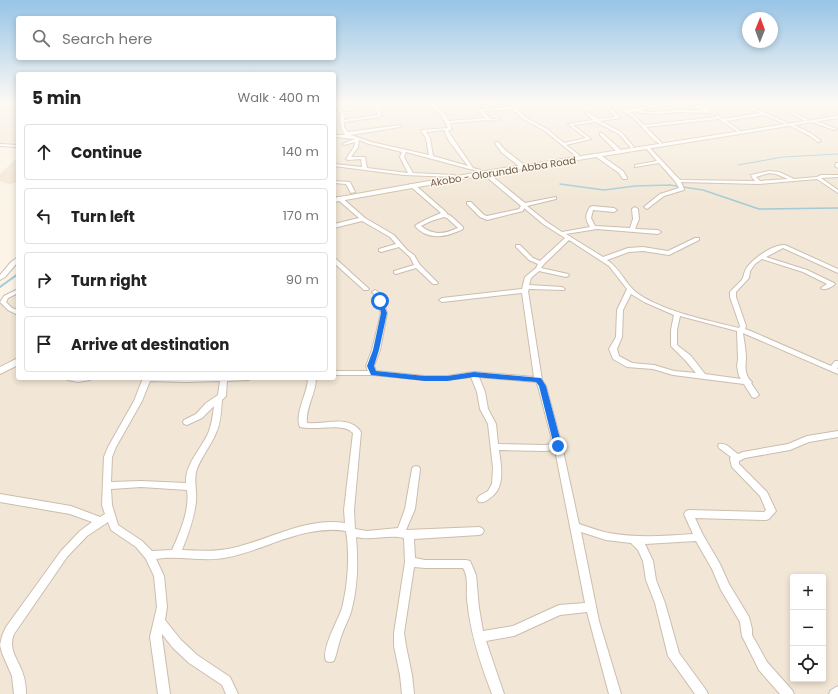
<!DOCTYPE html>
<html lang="en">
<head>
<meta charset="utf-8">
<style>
  :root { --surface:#fff; --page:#f2f2f2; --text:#222; --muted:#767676; --line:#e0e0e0 }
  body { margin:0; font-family:Poppins,sans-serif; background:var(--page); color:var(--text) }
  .controls { position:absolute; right:12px; bottom:12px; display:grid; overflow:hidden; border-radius:4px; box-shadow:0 2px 6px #0003 }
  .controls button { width:36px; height:36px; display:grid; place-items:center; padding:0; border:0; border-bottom:1px solid var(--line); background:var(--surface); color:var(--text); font:20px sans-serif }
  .compass { position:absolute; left:742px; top:12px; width:36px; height:36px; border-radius:50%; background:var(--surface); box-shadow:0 2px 6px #0003; rotate:1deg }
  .stop { position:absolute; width:12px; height:12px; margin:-9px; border:3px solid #1a73e8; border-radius:50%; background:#fff }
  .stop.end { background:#1a73e8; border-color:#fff; box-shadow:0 1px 4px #0008 }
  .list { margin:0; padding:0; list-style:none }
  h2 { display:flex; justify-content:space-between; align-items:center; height:52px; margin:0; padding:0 16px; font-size:17px }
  h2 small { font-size:13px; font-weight:400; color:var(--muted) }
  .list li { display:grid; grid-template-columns:26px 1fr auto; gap:12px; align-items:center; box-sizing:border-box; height:56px; margin:0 8px 8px; padding:0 8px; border:1px solid var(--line); border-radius:4px }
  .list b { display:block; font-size:15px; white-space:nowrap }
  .list em { font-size:13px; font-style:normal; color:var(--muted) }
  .icon { flex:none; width:22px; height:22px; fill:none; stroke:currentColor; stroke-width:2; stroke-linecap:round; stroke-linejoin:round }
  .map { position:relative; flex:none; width:838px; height:694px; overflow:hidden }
  .search { position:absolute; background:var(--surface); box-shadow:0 2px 6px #0003; left:16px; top:16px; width:320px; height:44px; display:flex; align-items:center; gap:10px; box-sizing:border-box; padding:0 14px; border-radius:4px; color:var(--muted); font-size:15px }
  .panel { position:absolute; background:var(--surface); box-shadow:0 2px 6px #0003; left:16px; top:72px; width:320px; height:308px; border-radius:4px }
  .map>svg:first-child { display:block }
  .residential { fill:#f2e7d6; fill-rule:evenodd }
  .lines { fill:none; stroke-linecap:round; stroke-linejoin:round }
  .stream-far2 { stroke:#a4cad5; stroke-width:1 }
  .stream-far1 { stroke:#a4cad5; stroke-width:1.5 }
  .stream { stroke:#a4cad5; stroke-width:2 }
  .minor-casing { stroke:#ccbdae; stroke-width:2 }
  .secondary-casing { stroke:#cfbeab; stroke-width:2 }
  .minor { fill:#fff; fill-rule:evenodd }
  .secondary { fill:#fff; fill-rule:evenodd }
  .route { fill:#1a73e8 }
  .labels { text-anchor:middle; stroke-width:3; stroke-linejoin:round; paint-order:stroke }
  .far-street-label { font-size:10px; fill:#735d4d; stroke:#fef8ed }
</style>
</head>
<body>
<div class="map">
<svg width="838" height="694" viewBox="0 0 838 694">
  <rect width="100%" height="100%" fill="#fbf4e7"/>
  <!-- residential -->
  <g class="residential">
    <path d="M334,103H838V694H0V300L18,288V378H334ZM793,577H823V679H793Z"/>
    <polygon points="18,104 18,145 0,143 0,107"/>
    <polygon points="18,157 18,182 9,184 0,181 0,174"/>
  </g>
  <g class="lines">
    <!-- stream-far2 -->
    <polyline class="stream-far2" points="738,165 783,157 838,154"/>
    <!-- stream-far1 -->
    <polyline class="stream-far1" points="560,184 604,190 635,186 670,185 703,190 759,209 838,208"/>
    <!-- stream -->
    <polyline class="stream" points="0,287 18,274"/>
    <!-- minor casing -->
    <g class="minor-casing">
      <g id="minor">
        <path d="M334,103H337L341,109L378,103H391L378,106L382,115L379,117L344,122V127L348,132L401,125L402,126L400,127L351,135L371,142L429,155L426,138L421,131L422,130L448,128L441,115L428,103C437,103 445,113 449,121L485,118L475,107L473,103H477L481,109L511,107L507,103H511L516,108L544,104L545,105L543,106L518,110L525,117L547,129L564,143L586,138L568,124L593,120L586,114V112H588L598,119L615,117L603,103H607L620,118L600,121L621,132L634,147L631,148L619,134L596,122L573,125L591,139L566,145L579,155V156L577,157L545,131L523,119L513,109L483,111L491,119H498L500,120L498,121L487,120L450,123L452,129L448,131L473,168L481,170V172L406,152L404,157L413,173L454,175L456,176L454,177L404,175L334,166V164L362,167L361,159L348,160L346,159L354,147L355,142L344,145L342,144L355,139L334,137V135H347H345C341,128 339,124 341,115ZM375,106L378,115H377L344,120L345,115L342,111ZM444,130L449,141L468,166L433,156L430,138L426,132ZM359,140L369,144L402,152L400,157L408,173L367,168L365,157H351L358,147Z"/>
        <polygon points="563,103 567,103 569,106 566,107"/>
        <path d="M615,103H620L627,110L668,103H680L639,110C651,115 666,110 678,110C687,110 696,110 704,111L689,103H695L712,112L710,113L678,112L657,114L641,113L636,111L630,112L644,125L716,117L715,116L717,115L723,119L760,113L737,103H743L788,123L785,124L764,115L726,121L739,130V132H738L719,119L646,127L661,142V144H660C647,137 638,117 624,112V110Z"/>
        <path d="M778,103C788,103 790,107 796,113C799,116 804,117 808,120L805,121L794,115L788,108Z"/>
        <polygon points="812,103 818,103 838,111 838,113"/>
        <polygon points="18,104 18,106 0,109 0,107"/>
        <polygon points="812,120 814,120 837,129 834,130 812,122"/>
        <polygon points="790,123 812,134 821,141 818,142 810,136 789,125 788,124"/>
        <polygon points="600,133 602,133 620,149 620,151 616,151 600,135"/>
        <polygon points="496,142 498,142 505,150 523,164 523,166 519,166 501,152 495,143"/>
        <polygon points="0,144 18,145 18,147 0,146"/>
        <path d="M646,146H648L679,179L681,180L755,181L751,176V175L769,171L779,172L794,179L817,177L821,175H838V177L821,178L838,190V193L817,179L759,184L681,182L684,189V190L664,196L647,209L644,207L645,206L660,194L679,188L675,181L659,163L635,167V165L657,161L646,148ZM769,173L776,174L788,179L760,181L756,177Z"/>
        <polygon points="595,154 599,154 623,171 627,178 627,179 623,179 619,173 595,156"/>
        <polygon points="836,163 838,163 838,168 835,166"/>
        <path d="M483,172H487L525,203L556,197V199L527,206L547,222L562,232L590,227C585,219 585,215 590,207L592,206L614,208L617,210L614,212L593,210L591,218L595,226L630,228L633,219L632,209L635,207L638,209L639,219L635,229L658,230L661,232L658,234L597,229L566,234L603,257L628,248L643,247L668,251L695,238H699V240L669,255L643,251L629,252L607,260C620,268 626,285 637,293C664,312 707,320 739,328L740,326L730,297V292C734,287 740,283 743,278C744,275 744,272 746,269C752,259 773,244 785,245L838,269V273L783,248L766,257L807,270L834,283L835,284C832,287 826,290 822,289L821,288L827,284L803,272L762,259L755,264L750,271L749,278L736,292V297L746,326L745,329L753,332L831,366L835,361H838V367L837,369H838V374L743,333C744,341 746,350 746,359C745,368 745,376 752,382L751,383L759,395L755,398L752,397L744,384L673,375L653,369L627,367L613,359L609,349L616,337L617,310L627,289L609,266L569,240L544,264L541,268L568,274L569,275L568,276L566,277L539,271L531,278L529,285L562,287L565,289L564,290L529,289L528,291L542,380L546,386L562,446L579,524C589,527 599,531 609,533C636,538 665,536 693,534L684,514L686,511L689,510L764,512L766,510L760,496L732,467L730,459L731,457L719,448L718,446L719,444C726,442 732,450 738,454L743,452L788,444L807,436L838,431V437L809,442L790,450L745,458L739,461V464L767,492L776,511L769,519L766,520L695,518L703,535L720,564L729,584L749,617L752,629V635L767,662L792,690L794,694H780L759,670L742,636L740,622L721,590L712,569L696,541L645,544L653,561L656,580L665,603L679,653L706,690L708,694H695L668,656L655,603L646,580L643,561L638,550L631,543L606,540L581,532L599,621L621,694H609L587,612L560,615L514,636L486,641L504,694H492C480,663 470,632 467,599C466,589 469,577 463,568H425L414,567L404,633L406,646L412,675L414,694H402L400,675L394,646V633L405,562L404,538C388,534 372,541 356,537C358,561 358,585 352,608C350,618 344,627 341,637C338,645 337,653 334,661L330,662L326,661C321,649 338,621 342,608C348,584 350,555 346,531C304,524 264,551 224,558C201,562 179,555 156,559L164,576L167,607L165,620L181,640L197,655L230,677L238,694H226L222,685L189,663L173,648L162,634V637L170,694H158L150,637L157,607L154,576L146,559L136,547L111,530L108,522L87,536L67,557L14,634C8,649 17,658 22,671C25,679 26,686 26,694H14L12,676L2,653L0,645L2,636L6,627L61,551L80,531L92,522L70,514L0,502V494L71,506L100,517L105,514L102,505L104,457L108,447L134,401L143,378H252L248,380L227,381L226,396L222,400C221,411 221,423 216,433C211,446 200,458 196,472C194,482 197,492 196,502C194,519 188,535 182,550C201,551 219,552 237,547C272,538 308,517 345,523L344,510L353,433C342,422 316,431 300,427C294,414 308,393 308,378H316C316,394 305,408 307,423C324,425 349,414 361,432L354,510L355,529L367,531L398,528L405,509L412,469L413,467L416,466L419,467L420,469L415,509L406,530L479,527L482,528L484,531L482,534L479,535L414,539L415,558L425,560H466L470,561L476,575L479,608L483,631L513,626L559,605L585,603L555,450L544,451L499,450C501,466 506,488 490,498C486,501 484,503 479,502L477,499L479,496L488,491L492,484L493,468L488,424L480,409L477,392L471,377L447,380H425L373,375H334V371H368L366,366L372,350L381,313L374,294L372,292L375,290L380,293L387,313L380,350L374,366L376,371L425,376H447L474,372L534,377L522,293L442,302L439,300L442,298L522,289L525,277L536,268L538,264L529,260L516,247V245H520L533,258L540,261L565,238L543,224L524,208L523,211L487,220L480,217L467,204V202H471L484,215L487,216L519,209L521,206L483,174ZM631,294L644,302L674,315L671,330V346L685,360L696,373L674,371L654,365L632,363L619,356L617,349L622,337L623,310ZM680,316L737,331L738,359L737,366L739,376L741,379L705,374L691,356L677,345V330ZM479,377L536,382L538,386L553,444L544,445L498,444L496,424L488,409L485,392ZM150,381L186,382L220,381L218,395L206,403L196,414L184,420L183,422L184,424L187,425L202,418L214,406C213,414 212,423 209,431C202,449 185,463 186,483L141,481L111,482L112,457L116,447L142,401ZM141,487L187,490C190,510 180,532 172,550L152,551L142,541L118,525L112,505L111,489Z"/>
        <polygon points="334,181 350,182 355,192 351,193 346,184 334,183"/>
        <path d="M410,184H414L446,212L447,214L451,216L463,227V229C447,237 428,241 415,226L416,225L427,219L441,213L410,186ZM444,217L447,218L458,228C444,234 434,236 421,226L431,221Z"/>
        <polygon points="337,197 341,197 365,218 394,235 407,250 414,255 420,265 438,283 437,284 433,284 416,268 396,274 394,273 394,271 414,265 410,257 399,247 381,252 379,251 379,249 396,244 390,237 362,221 334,228 334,224 359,218 337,199"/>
        <polygon points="18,257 18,262 5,277 0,280 0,275 11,262"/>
        <polygon points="334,258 336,259 368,288 369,289 368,290 364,290 334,263"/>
        <polygon points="18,289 18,293 8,298 6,302 12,308 18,310 18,315 8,310 0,302 4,296"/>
        <polygon points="67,378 91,378 90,380 78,382 68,380"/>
        <polygon points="838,686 838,694 829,694 831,690"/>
      </g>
    </g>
    <!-- secondary casing -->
    <g class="secondary-casing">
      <g id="secondary">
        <polygon points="838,116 838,118 485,175 334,202 334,198 485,171"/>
        <polygon points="18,358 18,365 0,374 0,367"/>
      </g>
    </g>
    <!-- minor -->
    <use href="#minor" class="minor"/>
    <!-- secondary -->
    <use href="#secondary" class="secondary"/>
  </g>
  <!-- sky -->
  <linearGradient id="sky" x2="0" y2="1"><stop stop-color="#97c4e6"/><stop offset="0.51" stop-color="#fdfaf4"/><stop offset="1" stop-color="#fdfaf4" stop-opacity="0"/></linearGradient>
  <rect width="838" height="201" fill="url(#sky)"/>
  <!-- route -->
  <polygon class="route" points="378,300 382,300 387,313 379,350 374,366 376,371 425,376 447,376 474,372 541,378 546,386 562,446 561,448 558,449 554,446 539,386 536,382 474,377 447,381 425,381 371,375 367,366 373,350 381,313"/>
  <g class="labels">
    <!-- far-street labels -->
    <g class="far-street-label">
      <text transform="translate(503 171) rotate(-9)" y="4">Akobo - Olorunda Abba Road</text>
    </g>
  </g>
</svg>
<div class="controls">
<button>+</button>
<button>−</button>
<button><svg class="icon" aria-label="locate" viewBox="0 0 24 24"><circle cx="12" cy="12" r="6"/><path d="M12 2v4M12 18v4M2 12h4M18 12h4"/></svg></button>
</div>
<svg class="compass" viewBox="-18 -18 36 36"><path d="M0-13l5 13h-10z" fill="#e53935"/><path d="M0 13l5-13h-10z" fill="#767676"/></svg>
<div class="stop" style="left:380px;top:301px"></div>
<div class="stop end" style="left:558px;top:446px"></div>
<div class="search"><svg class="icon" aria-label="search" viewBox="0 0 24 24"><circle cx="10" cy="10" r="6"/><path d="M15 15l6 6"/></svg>Search here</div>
<section class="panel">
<h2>5 min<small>Walk · 400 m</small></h2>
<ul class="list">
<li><svg class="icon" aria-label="ahead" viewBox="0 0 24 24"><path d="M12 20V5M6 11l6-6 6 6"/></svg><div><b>Continue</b></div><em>140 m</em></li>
<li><svg class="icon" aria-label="left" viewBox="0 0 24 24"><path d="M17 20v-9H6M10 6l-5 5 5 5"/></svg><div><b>Turn left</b></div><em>170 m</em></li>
<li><svg class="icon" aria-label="right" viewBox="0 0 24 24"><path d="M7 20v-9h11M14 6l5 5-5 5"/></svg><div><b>Turn right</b></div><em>90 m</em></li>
<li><svg class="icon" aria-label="arrive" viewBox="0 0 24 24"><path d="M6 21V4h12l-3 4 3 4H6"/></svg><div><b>Arrive at destination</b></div></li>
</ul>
</section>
</div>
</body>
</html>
